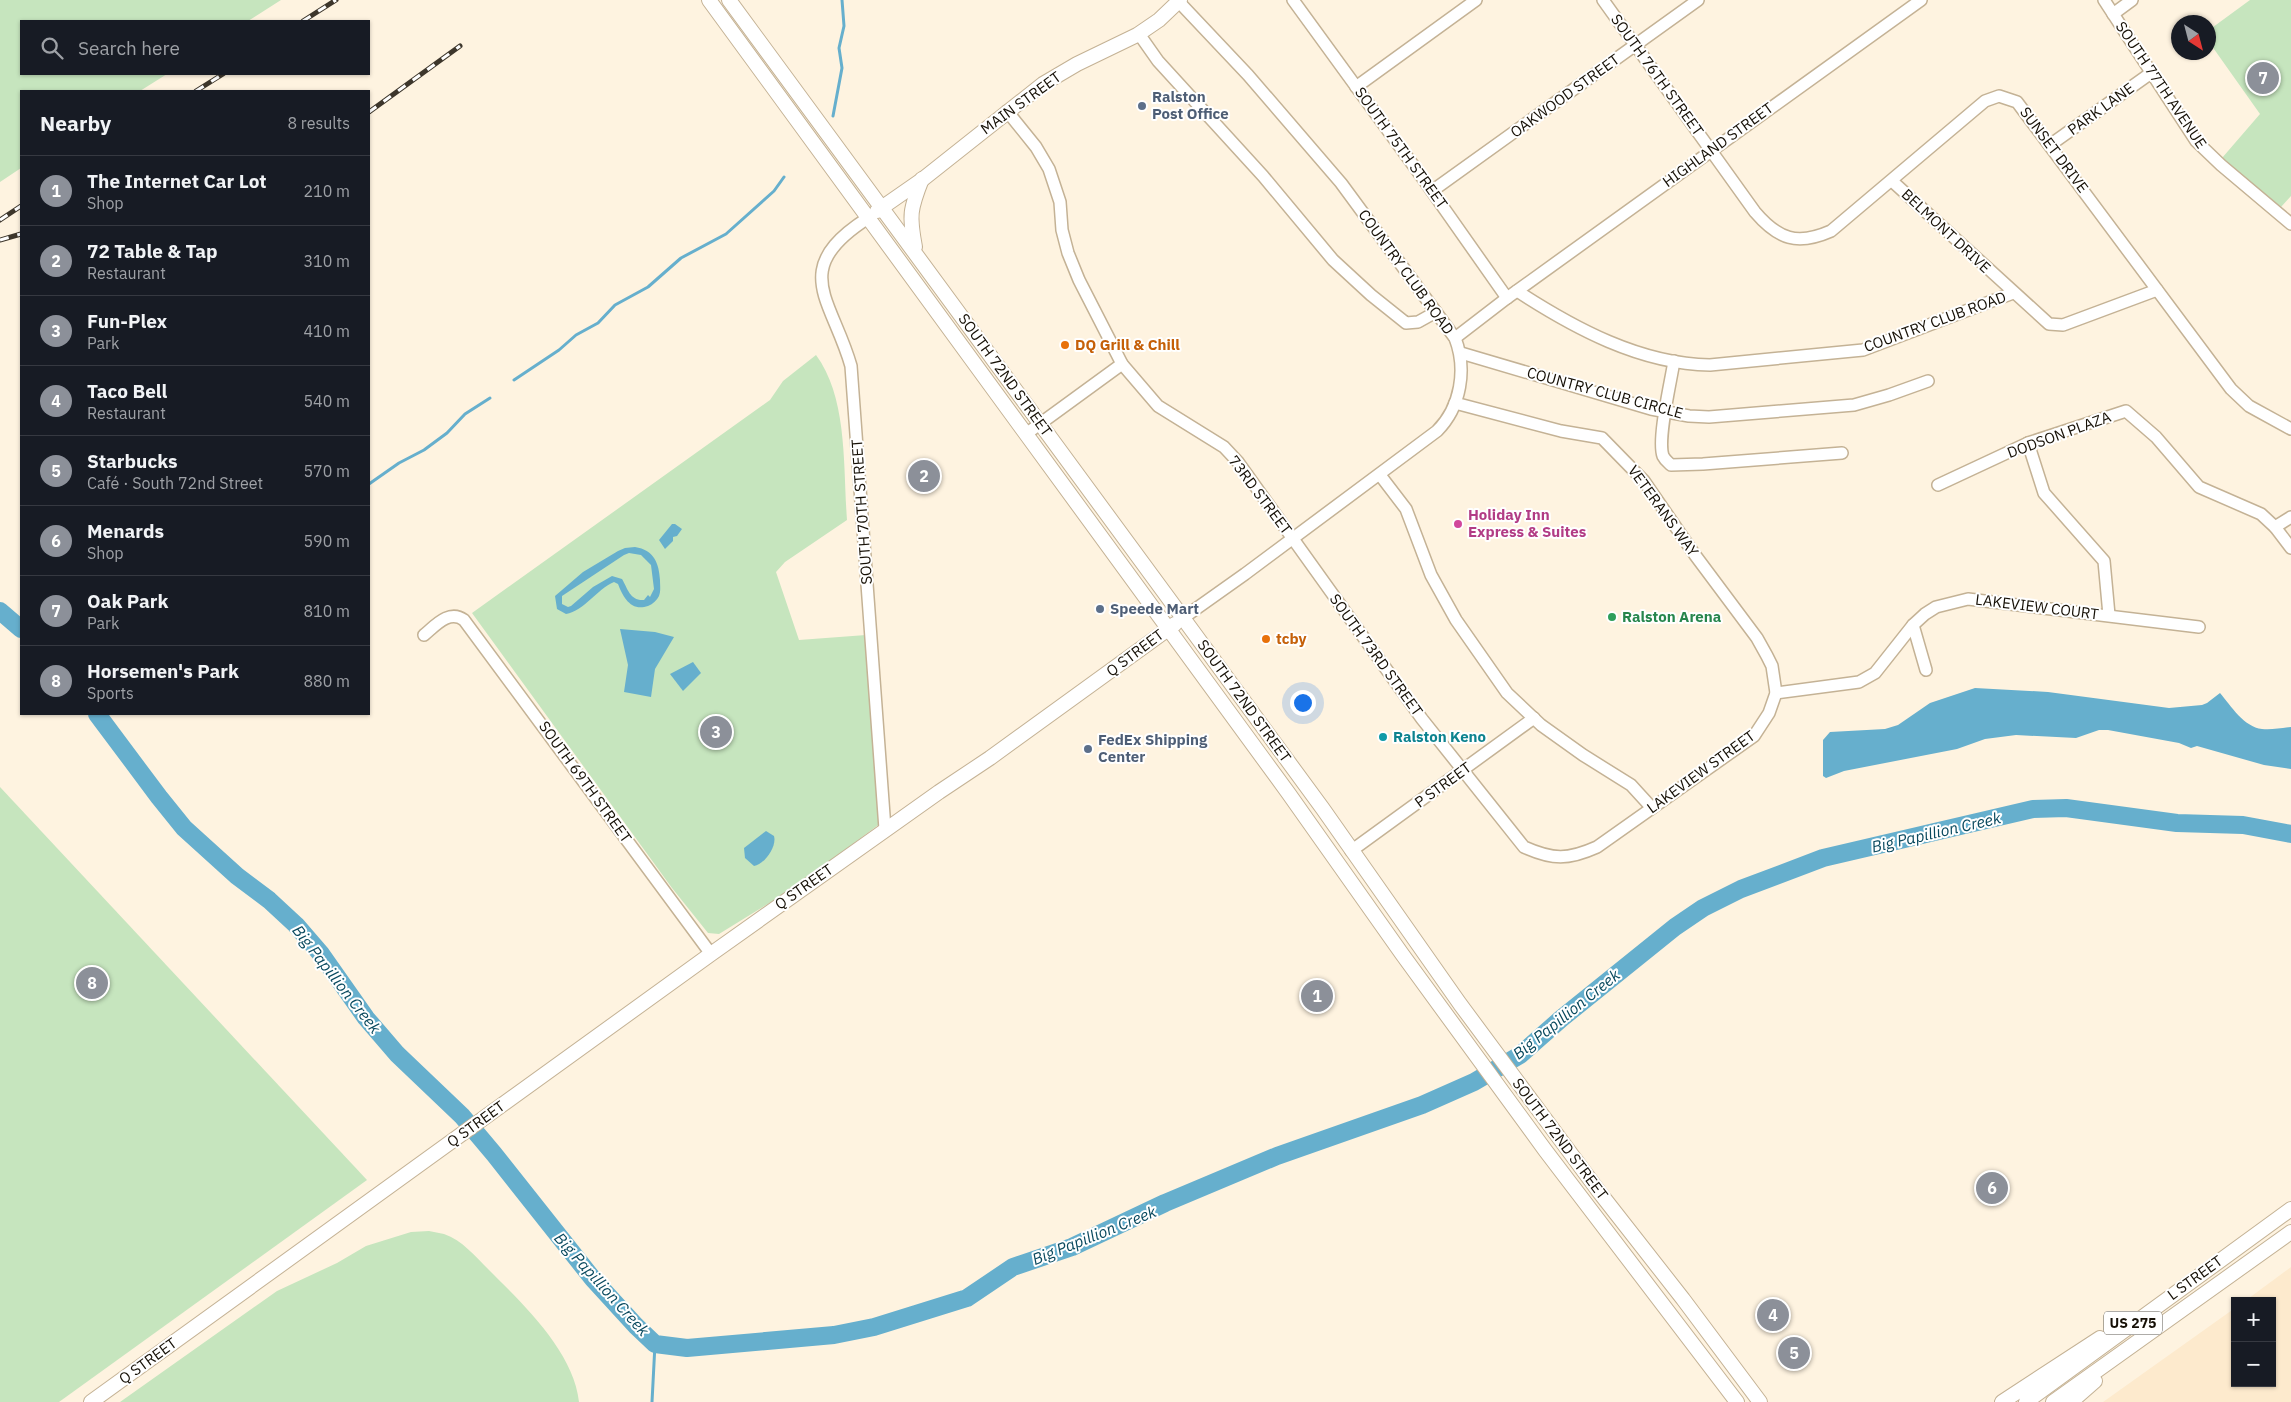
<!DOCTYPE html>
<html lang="en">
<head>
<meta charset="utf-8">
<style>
  :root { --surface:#171b24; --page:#242831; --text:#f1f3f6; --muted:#9ea1a6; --line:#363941; --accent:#8c9099 }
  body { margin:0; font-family:"IBM Plex Sans",sans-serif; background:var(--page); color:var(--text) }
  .controls { position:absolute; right:15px; bottom:15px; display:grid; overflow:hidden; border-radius:0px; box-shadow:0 1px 4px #0004 }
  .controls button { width:45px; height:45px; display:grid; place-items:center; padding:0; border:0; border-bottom:1px solid var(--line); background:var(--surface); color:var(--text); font:25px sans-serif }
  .compass { position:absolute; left:2171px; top:15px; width:45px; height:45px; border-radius:50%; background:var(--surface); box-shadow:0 1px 4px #0004; rotate:144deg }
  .you { position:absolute; left:1302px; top:702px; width:18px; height:18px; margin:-12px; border:4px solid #fff; border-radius:50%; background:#1a73e8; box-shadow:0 0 0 8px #1a73e833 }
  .badge { display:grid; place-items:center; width:32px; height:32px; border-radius:50%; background:var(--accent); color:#fff; font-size:16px; font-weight:700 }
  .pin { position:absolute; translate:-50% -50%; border:2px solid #fff; box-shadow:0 1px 5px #0006 }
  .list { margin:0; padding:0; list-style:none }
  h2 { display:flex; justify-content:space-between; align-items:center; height:65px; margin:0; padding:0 20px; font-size:21px }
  h2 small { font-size:16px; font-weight:400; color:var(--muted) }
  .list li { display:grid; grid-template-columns:32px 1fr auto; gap:15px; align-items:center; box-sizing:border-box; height:70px; padding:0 20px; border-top:1px solid var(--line) }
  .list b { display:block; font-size:19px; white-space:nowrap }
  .list p { margin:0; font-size:16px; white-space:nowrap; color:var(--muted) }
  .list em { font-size:16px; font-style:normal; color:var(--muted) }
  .icon { flex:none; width:28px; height:28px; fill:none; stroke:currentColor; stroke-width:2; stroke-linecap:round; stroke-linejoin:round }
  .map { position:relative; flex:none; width:2291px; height:1402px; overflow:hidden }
  .search { position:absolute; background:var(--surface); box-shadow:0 1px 4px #0004; left:20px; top:20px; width:350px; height:55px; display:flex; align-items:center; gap:12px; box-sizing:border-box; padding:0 18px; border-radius:0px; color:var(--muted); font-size:19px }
  .panel { position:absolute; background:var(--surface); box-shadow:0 1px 4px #0004; left:20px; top:90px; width:350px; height:625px; border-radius:0px }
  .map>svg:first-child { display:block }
  .built { fill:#fdeacd }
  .green { fill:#c6e5be }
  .water { fill:#66afcd; fill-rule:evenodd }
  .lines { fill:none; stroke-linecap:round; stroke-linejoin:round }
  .stream { stroke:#66afcd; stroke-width:3 }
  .river { stroke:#66afcd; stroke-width:18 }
  .minor-casing { stroke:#c4b295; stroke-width:14 }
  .major-casing { stroke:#c4b295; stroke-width:16 }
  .minor { stroke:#fff; stroke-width:11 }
  .major { stroke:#fff; stroke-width:14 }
  .rail-casing { stroke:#3d362b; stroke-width:5 }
  .rail { stroke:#fff; stroke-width:3; stroke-dasharray:9; stroke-linecap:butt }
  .service-dot { fill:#5c6f8a; stroke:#fff; stroke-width:2 }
  .food-dot { fill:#e8710a; stroke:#fff; stroke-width:2 }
  .hotel-dot { fill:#d1479c; stroke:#fff; stroke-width:2 }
  .leisure-dot { fill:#2e9e5b; stroke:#fff; stroke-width:2 }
  .culture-dot { fill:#0f9aa8; stroke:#fff; stroke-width:2 }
  .labels { text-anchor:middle; stroke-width:4; stroke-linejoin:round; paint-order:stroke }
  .shield { fill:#fff; stroke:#5c5851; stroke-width:1 }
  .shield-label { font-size:14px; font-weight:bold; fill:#161006 }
  .street-label { font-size:15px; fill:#161006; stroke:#fff }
  .service-label { font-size:15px; font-weight:bold; fill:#4e5e75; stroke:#fff; text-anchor:start }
  .food-label { font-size:15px; font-weight:bold; fill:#c56008; stroke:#fff; text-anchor:start }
  .hotel-label { font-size:15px; font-weight:bold; fill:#b23c85; stroke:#fff; text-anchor:start }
  .leisure-label { font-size:15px; font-weight:bold; fill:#27864d; stroke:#fff; text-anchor:start }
  .culture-label { font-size:15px; font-weight:bold; fill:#0d838f; stroke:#fff; text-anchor:start }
  .water-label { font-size:16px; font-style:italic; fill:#09495e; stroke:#fff }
</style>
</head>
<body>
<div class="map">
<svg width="2291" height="1402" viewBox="0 0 2291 1402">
  <rect width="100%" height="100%" fill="#fef3e0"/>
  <!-- built -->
  <polygon class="built" points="2291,1267 2291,1402 2103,1402 2235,1308 2235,1383 2272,1383 2272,1301 2245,1301"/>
  <!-- green -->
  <g class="green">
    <polygon points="0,0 281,0 248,21 21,21 21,74 167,74 140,91 21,91 21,168 0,182"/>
    <polygon points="2250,0 2291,0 2291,196 2281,207 2222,158 2260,114 2209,42 2209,30"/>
    <path d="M816,355C848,398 843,467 847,520L785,562L776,572L799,640L866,635L881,823L792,889L719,934L708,933L672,888L472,613L770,400L783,381Z"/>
    <polygon points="0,787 367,1180 59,1402 0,1402"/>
    <path d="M429,1231C434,1232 439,1233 444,1234C462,1240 476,1257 489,1270C523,1304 574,1352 579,1402H120L277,1291L337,1263L366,1246L411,1232Z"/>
  </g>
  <!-- water -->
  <g class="water">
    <polygon points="672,524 675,524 682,529 677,536 673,537 673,541 665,549 659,540"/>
    <path d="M635,547C654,550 659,563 660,580C660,586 661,591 659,596C657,600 653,604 648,606C631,612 623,597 618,584L614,582C597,589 584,611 566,614L557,609L555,596L583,572L618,551L625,548ZM629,553L641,555L651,565L654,589L650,597L648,595L644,600C630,601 628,589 622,579L612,576L593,587L571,606L568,607L562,604V596L624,555Z"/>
    <polygon points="620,629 655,632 674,637 655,669 651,697 624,692 628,665"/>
    <polygon points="693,662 701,673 683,691 670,674"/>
    <path d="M1975,688L2048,692L2169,708L2202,705L2207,703L2220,693C2231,706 2244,727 2262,729C2271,730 2282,728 2291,727V769L2264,765L2197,746L2191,748L2179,743L2108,730H2099L2076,738L2016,735L1985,739L1957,749L1844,771L1826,778L1823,776V740L1830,732L1885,729L1898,725L1930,703Z"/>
    <path d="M766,831L774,836C777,846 765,864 754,866L745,858L744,848Z"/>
  </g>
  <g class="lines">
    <!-- stream -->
    <g class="stream">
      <polyline points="833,116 842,68 839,48 844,26 842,0"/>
      <polyline points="514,380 559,350 576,335 598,323 615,305 648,287 681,258 726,234 774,191 784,177"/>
      <polyline points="369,484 399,463 424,450 447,433 465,414 490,398"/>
      <polyline points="652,1402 655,1344"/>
    </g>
    <!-- river -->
    <g class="river">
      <polyline points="0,611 21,629"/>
      <polyline points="97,714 159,797 184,828 237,876 269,900 296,925 321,954 366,1018 397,1054 462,1116 494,1154 593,1279 636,1326 655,1344 687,1348 834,1335 874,1327 967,1298 1013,1267 1072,1247 1165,1203 1277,1156 1422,1105 1474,1082 1520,1055 1562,1018 1675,927 1703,908 1741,889 1823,858 2033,809 2066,808 2177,823 2243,825 2291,834"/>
    </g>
    <!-- minor casing -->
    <g class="minor-casing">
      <g id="minor">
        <polyline points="1293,0 1424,180 1507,298"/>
        <path d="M1603,0L1755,212C1778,239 1797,246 1831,231L1985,101L1999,96L2017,102L2231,389L2249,406L2291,429"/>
        <polyline points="2104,0 2196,141 2221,165 2291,224"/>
        <path d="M1179,2L1248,75L1341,183L1455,338C1467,369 1461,407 1437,431L1245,574L1183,618"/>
        <polyline points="2113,14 2132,0"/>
        <polyline points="1139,34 1158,61 1263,176 1333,260 1371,295 1406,323 1418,322 1436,312"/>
        <polyline points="1356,87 1476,0"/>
        <path d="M1007,111L1036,147L1049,169L1060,202L1062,230L1068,253L1079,280L1122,364L1158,406L1224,447L1238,462L1422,719L1524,847C1553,860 1568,860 1597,847L1754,736L1769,713L1776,693L1772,666L1767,656L1757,638L1695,555L1644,481L1602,438L1561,431L1455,403"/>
        <polyline points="2050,145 2151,73"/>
        <polyline points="1892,181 2049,324 2063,325 2157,290"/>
        <polyline points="1432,191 1698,0"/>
        <path d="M868,218C788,269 832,299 851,366L885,829"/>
        <path d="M1517,291C1574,328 1640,364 1710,365L1863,350L2013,293"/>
        <polyline points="1455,338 1507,298 1921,0"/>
        <polyline points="1461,353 1651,409 1689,416 1709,417 1854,405 1889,395 1928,381"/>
        <path d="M1674,361C1671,381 1657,439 1663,456C1665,460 1668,462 1671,465L1703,464L1842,453"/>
        <polyline points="1026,434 1122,364"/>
        <polyline points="2028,443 2044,493 2104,561 2109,615"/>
        <polyline points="1380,475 1406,509 1431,575 1456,620 1507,693 1541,725 1583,755 1631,785 1652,808"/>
        <polyline points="1938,485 2028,443 2126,411 2156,437 2199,487 2261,514 2275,527 2291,548"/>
        <polyline points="2275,527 2291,517"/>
        <polyline points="1913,625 1926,670"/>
        <path d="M424,635C435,626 449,609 464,620L711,954"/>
        <polyline points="1776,693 1859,682 1875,673 1913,625 1925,614 1936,607 1968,599 2199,627"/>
        <polyline points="1351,851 1534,718"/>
      </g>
    </g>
    <!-- major casing -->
    <g class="major-casing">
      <g id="major">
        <polyline points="709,0 1289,794 1402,954 1545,1150 1737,1402"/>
        <polyline points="729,0 1183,618 1323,809 1460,1004 1600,1193 1683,1299 1760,1402"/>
        <polyline points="877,211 923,179 1043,84 1077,64 1137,35 1159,20 1180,0"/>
        <path d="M915,247C909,216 910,209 922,179"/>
        <polyline points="91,1402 711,954 939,792 990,758 1175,624"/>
        <polyline points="2002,1402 2100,1338"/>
        <polyline points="2026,1402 2291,1209"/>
        <polyline points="2053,1402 2291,1232"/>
        <polyline points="2071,1402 2095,1381"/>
      </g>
    </g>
    <!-- minor -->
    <use href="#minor" class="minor"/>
    <!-- major -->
    <use href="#major" class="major"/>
    <!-- rail casing -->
    <g class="rail-casing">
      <g id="rail">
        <polyline points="303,21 336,0"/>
        <polyline points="196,91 223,74"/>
        <polyline points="369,112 460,46"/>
        <polyline points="0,220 21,206"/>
        <polyline points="0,240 21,234"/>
      </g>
    </g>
    <!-- rail -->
    <use href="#rail" class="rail"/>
  </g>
  <!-- markers -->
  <g class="service-dot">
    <circle cx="1142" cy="106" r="5"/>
    <circle cx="1100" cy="609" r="5"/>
    <circle cx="1088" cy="749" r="5"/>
  </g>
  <g class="food-dot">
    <circle cx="1065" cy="345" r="5"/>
    <circle cx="1266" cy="639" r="5"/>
  </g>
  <circle class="hotel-dot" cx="1458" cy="524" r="5"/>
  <circle class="leisure-dot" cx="1612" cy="617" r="5"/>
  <circle class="culture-dot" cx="1383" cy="737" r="5"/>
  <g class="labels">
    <!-- shield labels -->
    <rect class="shield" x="2104" y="1311.5" width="58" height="23" rx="4"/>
    <g class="shield-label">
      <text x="2133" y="1328">US 275</text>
    </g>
    <!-- street labels -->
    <g class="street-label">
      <text transform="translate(1657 75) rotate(54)" y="5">SOUTH 76TH STREET</text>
      <text transform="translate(2161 85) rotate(56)" y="5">SOUTH 77TH AVENUE</text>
      <text transform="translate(1565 96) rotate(-36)" y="5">OAKWOOD STREET</text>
      <text transform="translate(1021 103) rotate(-36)" y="5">MAIN STREET</text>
      <text transform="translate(2101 109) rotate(-36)" y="5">PARK LANE</text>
      <text transform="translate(1718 145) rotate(-36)" y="5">HIGHLAND STREET</text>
      <text transform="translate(1401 148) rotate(54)" y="5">SOUTH 75TH STREET</text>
      <text transform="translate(2054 150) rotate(53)" y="5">SUNSET DRIVE</text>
      <text transform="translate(1946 231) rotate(43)" y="5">BELMONT DRIVE</text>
      <text transform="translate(1406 272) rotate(54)" y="5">COUNTRY CLUB ROAD</text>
      <text transform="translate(1935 322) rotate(-20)" y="5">COUNTRY CLUB ROAD</text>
      <text transform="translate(1005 375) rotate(54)" y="5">SOUTH 72ND STREET</text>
      <text transform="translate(1605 393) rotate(15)" y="5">COUNTRY CLUB CIRCLE</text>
      <text transform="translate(2059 435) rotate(-20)" y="5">DODSON PLAZA</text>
      <text transform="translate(1260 495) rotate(53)" y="5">73RD STREET</text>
      <text transform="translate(1663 511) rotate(54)" y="5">VETERANS WAY</text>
      <text transform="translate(862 512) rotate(-94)" y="5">SOUTH 70TH STREET</text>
      <text transform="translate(2037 607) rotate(7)" y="5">LAKEVIEW COURT</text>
      <text transform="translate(1135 653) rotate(-37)" y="5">Q STREET</text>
      <text transform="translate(1376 655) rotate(54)" y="5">SOUTH 73RD STREET</text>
      <text transform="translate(1244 701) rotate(54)" y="5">SOUTH 72ND STREET</text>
      <text transform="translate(1701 772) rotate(-36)" y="5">LAKEVIEW STREET</text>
      <text transform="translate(585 782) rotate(54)" y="5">SOUTH 69TH STREET</text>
      <text transform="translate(1443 785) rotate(-36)" y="5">P STREET</text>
      <text transform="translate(804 887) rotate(-35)" y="5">Q STREET</text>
      <text transform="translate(476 1124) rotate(-36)" y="5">Q STREET</text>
      <text transform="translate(1560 1139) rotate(53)" y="5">SOUTH 72ND STREET</text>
      <text transform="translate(2195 1278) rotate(-36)" y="5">L STREET</text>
      <text transform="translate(148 1361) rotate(-36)" y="5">Q STREET</text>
    </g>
    <!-- service labels -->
    <g class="service-label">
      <text x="1152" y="102">Ralston<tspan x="1152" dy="17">Post Office</tspan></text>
      <text x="1110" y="614">Speede Mart</text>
      <text x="1098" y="745">FedEx Shipping<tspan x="1098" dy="17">Center</tspan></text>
    </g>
    <!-- food labels -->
    <g class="food-label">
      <text x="1075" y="350">DQ Grill &amp; Chill</text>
      <text x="1276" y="644">tcby</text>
    </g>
    <!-- hotel labels -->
    <g class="hotel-label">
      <text x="1468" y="520">Holiday Inn<tspan x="1468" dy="17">Express &amp; Suites</tspan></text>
    </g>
    <!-- leisure labels -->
    <g class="leisure-label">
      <text x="1622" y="622">Ralston Arena</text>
    </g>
    <!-- culture labels -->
    <g class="culture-label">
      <text x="1393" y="742">Ralston Keno</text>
    </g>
    <!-- water labels -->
    <g class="water-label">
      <text transform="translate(1936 832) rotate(-13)" y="6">Big Papillion Creek</text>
      <text transform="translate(337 979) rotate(52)" y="6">Big Papillion Creek</text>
      <text transform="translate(1566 1014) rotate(-39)" y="6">Big Papillion Creek</text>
      <text transform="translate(1094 1235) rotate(-22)" y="6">Big Papillion Creek</text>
      <text transform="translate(602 1284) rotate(48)" y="6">Big Papillion Creek</text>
    </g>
  </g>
</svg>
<div class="controls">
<button>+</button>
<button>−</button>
</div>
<svg class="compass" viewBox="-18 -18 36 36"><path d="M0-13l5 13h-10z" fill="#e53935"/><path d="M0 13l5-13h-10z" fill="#9ea1a6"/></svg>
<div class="you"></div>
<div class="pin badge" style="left:1317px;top:996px">1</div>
<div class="pin badge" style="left:924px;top:476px">2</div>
<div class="pin badge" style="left:716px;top:732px">3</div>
<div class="pin badge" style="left:1773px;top:1315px">4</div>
<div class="pin badge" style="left:1794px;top:1353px">5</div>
<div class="pin badge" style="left:1992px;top:1188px">6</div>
<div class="pin badge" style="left:2263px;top:78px">7</div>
<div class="pin badge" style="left:92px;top:983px">8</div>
<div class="search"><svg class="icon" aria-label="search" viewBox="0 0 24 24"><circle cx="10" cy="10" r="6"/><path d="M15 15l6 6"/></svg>Search here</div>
<section class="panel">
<h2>Nearby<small>8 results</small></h2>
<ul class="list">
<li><span class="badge">1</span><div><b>The Internet Car Lot</b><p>Shop</p></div><em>210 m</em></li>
<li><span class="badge">2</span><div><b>72 Table &amp; Tap</b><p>Restaurant</p></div><em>310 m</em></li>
<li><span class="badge">3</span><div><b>Fun-Plex</b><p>Park</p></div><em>410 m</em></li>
<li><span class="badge">4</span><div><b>Taco Bell</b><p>Restaurant</p></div><em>540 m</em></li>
<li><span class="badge">5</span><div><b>Starbucks</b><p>Café · South 72nd Street</p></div><em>570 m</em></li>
<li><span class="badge">6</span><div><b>Menards</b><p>Shop</p></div><em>590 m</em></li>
<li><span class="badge">7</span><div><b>Oak Park</b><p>Park</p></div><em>810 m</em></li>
<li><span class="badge">8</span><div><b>Horsemen's Park</b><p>Sports</p></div><em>880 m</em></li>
</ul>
</section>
</div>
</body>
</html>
